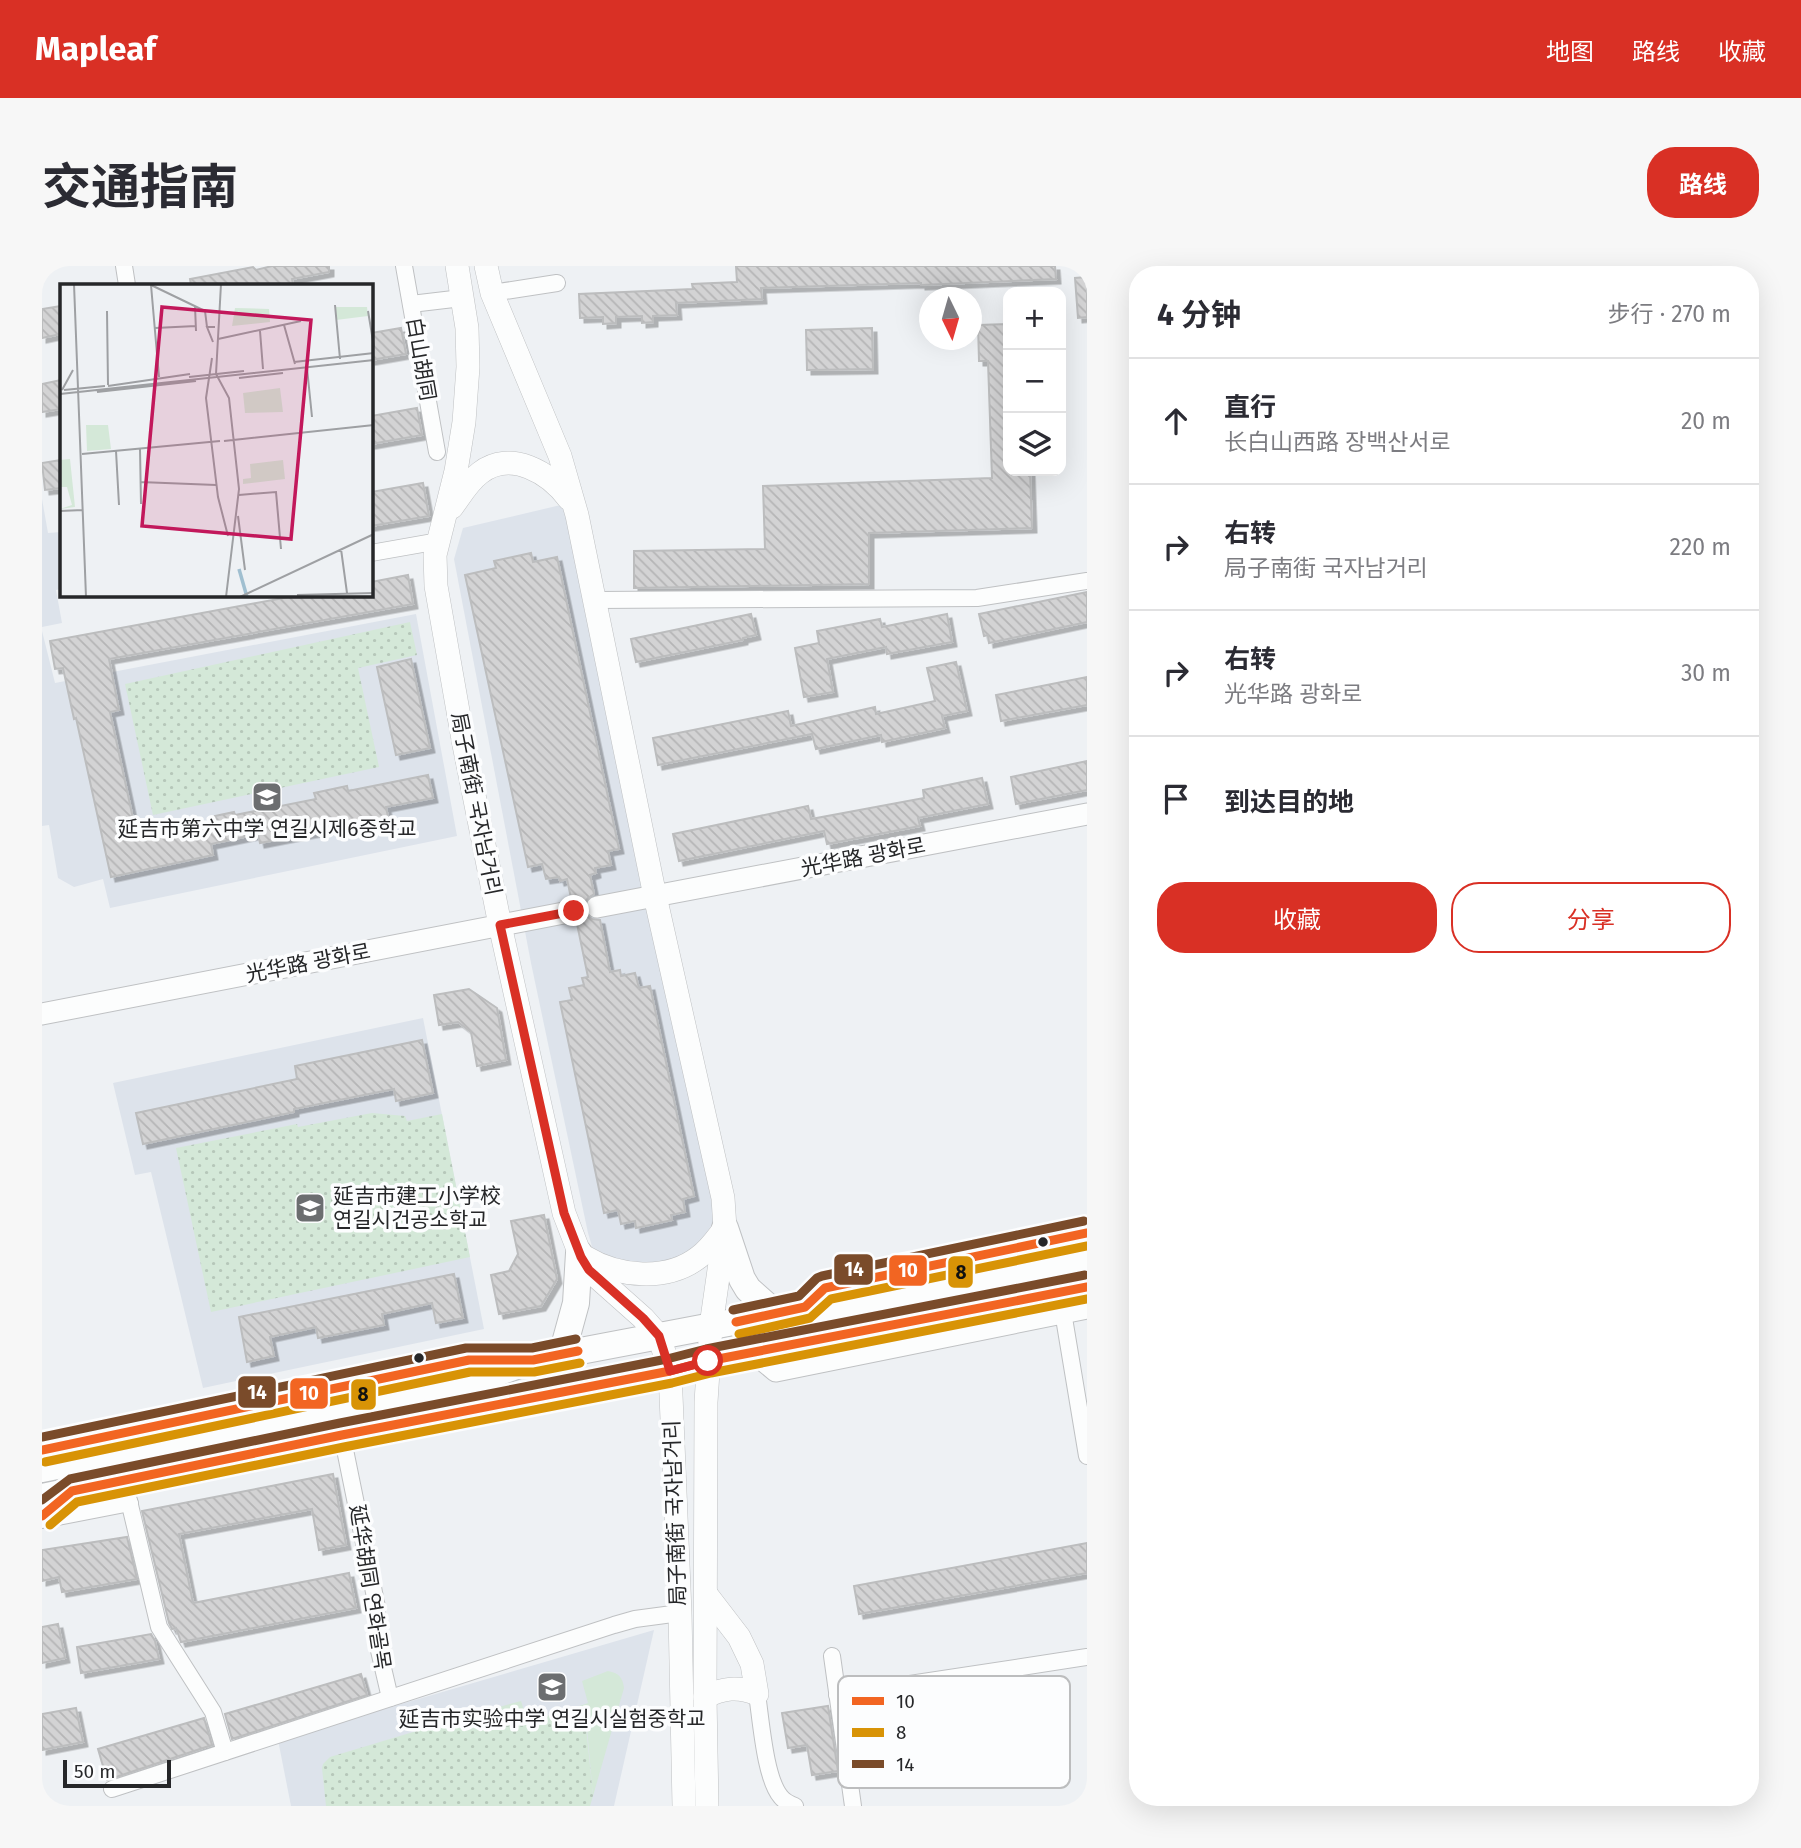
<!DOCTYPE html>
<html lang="zh">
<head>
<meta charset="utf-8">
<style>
  :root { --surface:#fff; --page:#f7f7f7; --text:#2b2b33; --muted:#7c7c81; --line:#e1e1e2; --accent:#d93025 }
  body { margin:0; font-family:"Fira Sans","Noto Sans SC","Noto Sans KR",sans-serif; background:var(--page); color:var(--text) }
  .controls { position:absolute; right:21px; top:21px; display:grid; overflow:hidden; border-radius:14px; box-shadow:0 7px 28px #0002 }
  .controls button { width:63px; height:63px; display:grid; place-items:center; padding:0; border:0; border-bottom:2px solid var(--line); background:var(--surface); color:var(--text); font:35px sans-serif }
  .compass { position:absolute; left:877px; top:21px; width:63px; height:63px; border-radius:50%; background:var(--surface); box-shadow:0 7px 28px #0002; rotate:175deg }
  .scale { position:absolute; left:21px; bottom:18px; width:108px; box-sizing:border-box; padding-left:7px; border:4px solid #262729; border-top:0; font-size:19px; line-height:24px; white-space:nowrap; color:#262729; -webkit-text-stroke:5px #fcfdfe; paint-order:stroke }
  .stop { position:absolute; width:21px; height:21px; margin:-16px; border:5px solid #d93025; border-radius:50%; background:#fff }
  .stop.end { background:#d93025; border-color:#fff; box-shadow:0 2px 7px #0008 }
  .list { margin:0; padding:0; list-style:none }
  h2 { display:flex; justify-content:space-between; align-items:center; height:91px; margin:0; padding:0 28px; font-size:30px }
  h2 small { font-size:23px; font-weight:400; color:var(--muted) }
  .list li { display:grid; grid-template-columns:46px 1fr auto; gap:21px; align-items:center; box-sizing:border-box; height:126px; padding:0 28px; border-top:2px solid var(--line) }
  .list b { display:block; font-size:26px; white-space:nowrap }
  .list p { margin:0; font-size:23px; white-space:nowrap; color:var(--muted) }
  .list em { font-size:23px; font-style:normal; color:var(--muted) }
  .actions { display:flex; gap:14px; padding:21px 28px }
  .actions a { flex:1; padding:16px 0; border:2px solid var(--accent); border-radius:28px; text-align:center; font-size:24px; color:var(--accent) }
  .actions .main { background:var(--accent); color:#fff }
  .icon { flex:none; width:38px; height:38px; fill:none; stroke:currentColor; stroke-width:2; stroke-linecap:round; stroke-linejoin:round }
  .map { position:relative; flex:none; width:1045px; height:1540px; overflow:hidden; border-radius:28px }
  header { display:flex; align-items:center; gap:42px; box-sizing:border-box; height:98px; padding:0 35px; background:var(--accent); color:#fff }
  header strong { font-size:33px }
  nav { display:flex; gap:38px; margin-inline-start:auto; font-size:24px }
  .intro { display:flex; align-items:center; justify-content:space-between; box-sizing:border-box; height:168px; padding:0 42px }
  h1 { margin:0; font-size:49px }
  .button { padding:18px 32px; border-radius:28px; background:var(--accent); color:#fff; font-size:24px; font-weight:700 }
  main { display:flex; gap:42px; padding:0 42px }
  aside { flex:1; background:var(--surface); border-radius:28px; box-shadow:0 7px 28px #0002 }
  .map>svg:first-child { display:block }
  .built { fill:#dde3eb }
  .green { fill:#d4e8d8 }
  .park { fill:url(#park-dots) }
  .building { fill:url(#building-back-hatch); stroke:#bcbdbe; stroke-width:2; filter:url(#shadow) }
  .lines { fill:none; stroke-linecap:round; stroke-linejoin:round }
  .minor-casing { stroke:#bfc1c3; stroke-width:18 }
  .tertiary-casing { stroke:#bfc1c3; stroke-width:23 }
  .secondary-casing { stroke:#bfc1c3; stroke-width:24 }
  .primary-casing { stroke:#bfc1c3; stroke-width:28 }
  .minor { stroke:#fcfdfd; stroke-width:16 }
  .tertiary { stroke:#fcfdfd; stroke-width:21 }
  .secondary { stroke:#fcfdfd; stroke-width:23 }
  .primary { stroke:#fcfdfd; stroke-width:26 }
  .bus-1-casing { stroke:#fcfdfe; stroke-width:14 }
  .bus-2-casing { stroke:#fcfdfe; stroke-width:14 }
  .bus-3-casing { stroke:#fcfdfe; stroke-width:14 }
  .bus-1 { stroke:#f26522; stroke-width:9 }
  .bus-2 { stroke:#d89306; stroke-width:9 }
  .bus-3 { stroke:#7a4b2a; stroke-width:9 }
  .route { stroke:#d93025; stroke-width:9 }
  .bus-dot { fill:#262729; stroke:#fcfdfe; stroke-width:2.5 }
  .labels { text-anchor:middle; stroke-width:7; stroke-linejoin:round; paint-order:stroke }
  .street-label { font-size:21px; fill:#262729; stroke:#fcfdfe }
  .poi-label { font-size:21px; fill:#262729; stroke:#fcfdfe }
  .inset-river { fill:none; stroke:#a0bfd0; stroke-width:3.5 }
  .inset-road { fill:none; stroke:#9ea0a3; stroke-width:2 }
  .view { fill:#c2185b; fill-opacity:0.15; stroke:#c2185b; stroke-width:3.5 }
  .inset-edge { fill:none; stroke:#262729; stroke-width:3.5 }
  .key { fill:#fcfdfe; stroke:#bcbdbe; stroke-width:2 }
  .key-label { font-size:19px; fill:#262729 }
  .line-badge { stroke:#fcfdfe; stroke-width:2.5 }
  .badge-label { font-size:19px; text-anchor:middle; font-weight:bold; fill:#fff }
  .pale-badge-label { font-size:19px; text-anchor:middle; font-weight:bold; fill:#111 }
</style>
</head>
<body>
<header>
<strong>Mapleaf</strong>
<nav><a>地图</a><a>路线</a><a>收藏</a></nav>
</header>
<div class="intro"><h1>交通指南</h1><a class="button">路线</a></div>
<main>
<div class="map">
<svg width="1045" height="1540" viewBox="0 0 1045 1540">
  <defs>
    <pattern id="park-dots" width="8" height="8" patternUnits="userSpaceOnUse" patternTransform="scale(1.75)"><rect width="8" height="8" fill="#d4e8d8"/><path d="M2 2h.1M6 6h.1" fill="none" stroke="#b6c7b9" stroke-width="1.8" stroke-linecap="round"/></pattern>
    <pattern id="building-back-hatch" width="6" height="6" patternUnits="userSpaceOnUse" patternTransform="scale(1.75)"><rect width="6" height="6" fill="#d3d3d4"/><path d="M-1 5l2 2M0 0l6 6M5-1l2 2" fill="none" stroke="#b5b5b6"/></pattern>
    <filter id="shadow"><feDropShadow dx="4.5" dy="4.5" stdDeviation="0" flood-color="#0004"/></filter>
  </defs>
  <rect width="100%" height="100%" fill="#eef1f4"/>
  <!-- built -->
  <g class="built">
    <polygon points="0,233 6,267 19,266 19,323 14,324 20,357 0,361"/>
    <polygon points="523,238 676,952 664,972 638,991 618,998 584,997 551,984 546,967 489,697 412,293 421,262"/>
    <polygon points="374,348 415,570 68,642 61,613 32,621 16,612 7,559 0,560 0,365 13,417"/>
    <polygon points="381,752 442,1063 161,1122 109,906 93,909 71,817"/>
    <polygon points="612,1364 572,1540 249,1540 236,1474"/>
  </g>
  <!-- green -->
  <g class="green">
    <path d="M566,1405C577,1407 581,1412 582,1422L551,1530L544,1451L530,1452L529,1443L546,1437L540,1415Z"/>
    <polygon points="479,1435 486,1456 524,1444 524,1453 422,1464 421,1451"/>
  </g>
  <!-- park -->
  <g class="park">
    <polygon points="368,356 375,389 316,402 337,501 111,549 83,418"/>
    <polygon points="330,847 363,850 365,855 400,848 428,991 169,1046 134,882 255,858 256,861"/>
    <polygon points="543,1450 551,1530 548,1540 284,1540 280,1502 281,1498 288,1491 421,1451 422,1464"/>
  </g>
  <!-- building -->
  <g class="building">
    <polygon points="230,0 287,0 287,6 250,13 251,19 149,19 148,13 211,1 214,4"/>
    <polygon points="694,0 1013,0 1014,13 879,19 879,17 719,22 720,33 634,37 635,49 611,50 611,56 600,57 600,50 574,51 574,57 561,58 561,51 538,52 537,28 651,23 650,18 695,16"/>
    <polygon points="1045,11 1045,51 1036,52 1033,12"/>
    <polygon points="19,40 19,68 0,72 0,43"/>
    <polygon points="966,58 966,205 988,205 990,262 827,267 827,318 592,322 592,285 723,283 721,220 950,212 946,95 937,95 936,59"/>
    <polygon points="359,62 364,88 329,94 329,67"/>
    <polygon points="830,62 831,103 765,104 764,64"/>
    <polygon points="19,114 19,143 0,146 0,118"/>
    <polygon points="375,142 380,169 329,178 329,150"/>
    <polygon points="19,194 19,222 3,224 0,197"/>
    <polygon points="381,217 387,250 329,260 329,226"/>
    <polygon points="489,287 491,296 515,291 577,583 566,585 569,599 553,602 554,607 548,609 552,628 546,632 542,637 537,633 529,632 525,613 518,615 517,611 504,613 500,598 486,601 423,309 454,302 452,295"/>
    <polygon points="366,309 371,338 67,393 77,444 68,446 95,571 174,554 173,550 192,546 193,549 274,533 272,527 305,520 306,525 386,509 391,532 344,541 346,551 274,566 218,577 216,568 169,578 171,589 69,611 34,452 32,453 21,402 13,403 8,375 258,329 329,329 329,316"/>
    <polygon points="1045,326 1045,356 947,377 946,369 942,370 937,348"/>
    <polygon points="709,348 714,369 701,372 701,374 594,396 589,373"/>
    <polygon points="905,348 910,376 845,388 844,381 785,393 791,426 762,431 753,382 777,377 775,365 838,353 840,361"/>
    <polygon points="369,393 388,482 354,489 335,401"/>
    <polygon points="914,396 925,445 900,450 903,462 840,476 839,469 774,483 770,468 616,499 611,472 746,445 749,460 833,441 834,448 893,435 885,402"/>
    <polygon points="1045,411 1045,439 959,455 954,429"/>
    <polygon points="1045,495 1045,524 974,538 969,511"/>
    <polygon points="940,512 946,538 876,552 878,560 785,578 782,565 637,595 631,568 766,540 769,553 882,532 881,524"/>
    <polygon points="545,649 550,653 558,654 568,706 578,704 579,710 593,707 597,722 608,720 652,930 641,933 643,946 629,949 630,954 594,962 593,955 579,958 576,944 562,947 518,736 530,734 527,722 542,719 540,712 546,711 535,658 541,654"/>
    <polygon points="427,723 455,742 464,794 435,800 429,766 416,756 397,759 392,729"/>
    <polygon points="380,774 391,827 354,835 352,823 252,843 252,846 101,878 94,847 255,813 253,800"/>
    <polygon points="502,949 515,1013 499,1040 457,1048 449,1009 467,1005 476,988 469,955"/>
    <polygon points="412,1008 421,1052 394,1057 390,1037 340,1048 342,1059 276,1072 274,1061 228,1071 232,1090 205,1096 197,1051"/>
    <polygon points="291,1208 304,1279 277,1284 270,1243 137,1268 151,1337 307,1307 314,1342 139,1376 134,1362 130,1363 127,1357 100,1245"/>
    <polygon points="85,1271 95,1313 20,1326 17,1311 0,1315 0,1284"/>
    <polygon points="1045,1277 1045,1307 817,1348 812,1320"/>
    <polygon points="16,1358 23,1392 0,1397 0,1361"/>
    <polygon points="109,1368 113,1375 117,1393 39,1407 35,1381"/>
    <polygon points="319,1408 325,1429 190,1473 183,1448"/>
    <polygon points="786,1440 796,1505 770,1509 765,1479 746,1482 740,1447"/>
    <polygon points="34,1442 41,1476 0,1484 0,1448"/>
    <polygon points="162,1452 170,1479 65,1514 56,1483"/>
  </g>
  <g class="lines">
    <!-- minor casing -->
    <g class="minor-casing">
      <g id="minor">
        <polyline points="82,0 85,19"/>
        <polyline points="362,0 395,186"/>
        <polyline points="450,27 515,17"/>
        <polyline points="369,38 420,32"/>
        <polyline points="329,287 397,275"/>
        <polyline points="553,334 935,332 1045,315"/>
        <polyline points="1021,1046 1045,1190"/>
        <polyline points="300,1169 335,1341 335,1376 348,1432"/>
        <polyline points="82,1214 117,1361 171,1446 183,1486"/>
        <polyline points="0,1254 88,1237"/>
        <polyline points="790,1390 811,1540"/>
        <path d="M715,1428C719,1454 723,1513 739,1531C743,1536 748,1538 753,1540"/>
        <polyline points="795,1429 1045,1391"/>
        <polyline points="70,1523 572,1359 593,1353 638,1347"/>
      </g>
    </g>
    <!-- tertiary casing -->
    <g class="tertiary-casing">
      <g id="tertiary">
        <polyline points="555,641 1045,548"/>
        <polyline points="0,748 532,645"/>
        <polyline points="763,1041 783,1022 1045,967"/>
        <polyline points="712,1087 734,1105 1045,1042"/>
        <polyline points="0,1184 427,1094 478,1094"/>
      </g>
    </g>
    <!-- secondary casing -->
    <g class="secondary-casing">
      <g id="secondary">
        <polyline points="415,0 425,62 426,101 422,156 414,205 393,289 394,320 422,479 458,659 522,947 539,991 547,1004 601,1052 617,1070 628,1105 638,1347 642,1540"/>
        <polyline points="444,0 450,27 518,190 535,249 613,630 681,932 683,962 669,1060 664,1136 663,1431 665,1540"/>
        <path d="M410,241C419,229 426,216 438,207C469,183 508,207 527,233"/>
        <path d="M543,991C576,1011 625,1016 657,991C668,983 675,972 683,962"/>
        <path d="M663,1431C681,1422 696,1420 715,1428L710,1398L697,1371L664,1328"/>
      </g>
    </g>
    <!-- primary casing -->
    <g class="primary-casing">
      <g id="primary">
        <polyline points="683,962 700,1013 706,1023 733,1047"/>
        <polyline points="520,1088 534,1037 537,987"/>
        <polyline points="0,1203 430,1116 491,1094 707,1053 763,1041 791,1049 1045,996"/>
        <polyline points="0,1231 300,1169 628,1105 666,1095 1045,1021"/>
      </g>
    </g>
    <!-- minor -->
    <use href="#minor" class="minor"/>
    <!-- tertiary -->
    <use href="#tertiary" class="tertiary"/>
    <!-- secondary -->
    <use href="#secondary" class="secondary"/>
    <!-- primary -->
    <use href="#primary" class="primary"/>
    <!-- bus-1 casing -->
    <g class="bus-1-casing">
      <g id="bus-1">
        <polyline points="694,1056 763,1041 783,1022 1045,967"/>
        <polyline points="0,1184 427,1094 491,1094 536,1085"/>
        <polyline points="0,1250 30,1225 300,1169 628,1105 666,1095 1045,1021"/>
      </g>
    </g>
    <!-- bus-2 casing -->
    <g class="bus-2-casing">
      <g id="bus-2">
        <polyline points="697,1068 768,1052 789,1033 1045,980"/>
        <polyline points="3,1196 428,1106 492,1106 538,1097"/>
        <polyline points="8,1259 35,1236 302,1181 630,1117 669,1107 1045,1033"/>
      </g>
    </g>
    <!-- bus-3 casing -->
    <g class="bus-3-casing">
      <g id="bus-3">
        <polyline points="691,1044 757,1030 775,1012 780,1010 1042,955"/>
        <polyline points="0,1171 424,1082 490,1082 534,1073"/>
        <polyline points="0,1234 28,1213 298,1157 625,1093 664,1083 1043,1009"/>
      </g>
    </g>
    <!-- bus-1 -->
    <use href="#bus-1" class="bus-1"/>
    <!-- bus-2 -->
    <use href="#bus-2" class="bus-2"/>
    <!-- bus-3 -->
    <use href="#bus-3" class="bus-3"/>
  </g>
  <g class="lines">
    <!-- route -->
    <polyline class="route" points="532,645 458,659 522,947 539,991 547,1004 601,1052 617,1070 628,1105 666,1095"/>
  </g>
  <!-- icons -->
  <defs>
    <g id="school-square" transform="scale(1.575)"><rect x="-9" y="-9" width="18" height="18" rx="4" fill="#6c6e70" stroke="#fcfdfe"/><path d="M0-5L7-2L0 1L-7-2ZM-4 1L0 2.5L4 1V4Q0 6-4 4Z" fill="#fff"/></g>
  </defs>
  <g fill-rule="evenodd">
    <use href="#school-square" x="225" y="531"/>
    <use href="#school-square" x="268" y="942"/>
    <use href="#school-square" x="510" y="1421"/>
  </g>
  <!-- markers -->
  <g class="bus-dot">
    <circle cx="1001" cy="976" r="6"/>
    <circle cx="377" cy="1092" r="6"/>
  </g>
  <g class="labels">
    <!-- street labels -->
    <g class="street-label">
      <text transform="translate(379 93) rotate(80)" y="7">白山胡同</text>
      <text transform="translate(434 538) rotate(79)" y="7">局子南街 국자남거리</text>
      <text transform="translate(821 591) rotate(-11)" y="7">光华路 광화로</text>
      <text transform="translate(266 697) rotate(-11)" y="7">光华路 광화로</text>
      <text transform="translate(633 1247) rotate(-92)" y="7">局子南街 국자남거리</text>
      <text transform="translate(328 1321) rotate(81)" y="7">延华胡同 연화골목</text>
    </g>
    <!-- poi labels -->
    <g class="poi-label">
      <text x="225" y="570">延吉市第六中学 연길시제6중학교</text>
      <text x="291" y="937" text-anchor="start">延吉市建工小学校<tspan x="291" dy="24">연길시건공소학교</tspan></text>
      <text x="510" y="1460">延吉市实验中学 연길시실험중학교</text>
    </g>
  </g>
  <!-- overview -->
  <g transform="translate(18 18)">
    <rect width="313" height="313" fill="#eef1f4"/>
    <path d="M10,175L15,223L0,225L12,221L7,203H0V176Z" fill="#d4e8d8"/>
    <path d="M276,23H307L308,32L276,36ZM175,24L209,25L210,38L172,42ZM220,104L223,128L185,129L183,109ZM26,141H48L51,165L27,167ZM223,176L225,195L183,200V195L191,194L190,180Z" fill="#d4e8d8"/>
    <path class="inset-river" d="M179,285L187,313"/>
    <path class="inset-road" d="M14,0L26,313M161,0L156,90L169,114L179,205L166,313M91,1L99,93M91,1L145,27L147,43M275,21L280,75M135,22L136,47M47,27L48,101M308,27L314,63M224,41L235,80M95,44L136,42M200,47L203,85M158,55L241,37M153,58L147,43H155M152,74L146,114L158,213L168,252M234,78L314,69M247,84L252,133M129,93L184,87M179,94L223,89M48,102L130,90M2,106L13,86M4,106L45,102M37,108L136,97M0,110L314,76M164,157L314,141M80,165L81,220M56,167L59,221M22,170L160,157M80,198L156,201M179,211L216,208L221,265M0,227L23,226M178,232L185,286M281,265L287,309M237,311L314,309M180,313L314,250"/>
    <path class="view" d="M102,23L251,36L231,255L82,242Z"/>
    <rect width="313" height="313" class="inset-edge"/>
  </g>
  <!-- legend -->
  <rect x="796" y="1410" width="232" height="112" rx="10" class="key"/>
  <rect x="810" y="1431" width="32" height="8" fill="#f26522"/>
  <rect x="810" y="1462" width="32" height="9" fill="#d89306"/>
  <rect x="810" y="1494" width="32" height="8" fill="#7a4b2a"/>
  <g class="key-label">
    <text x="854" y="1442">10</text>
    <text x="854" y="1473">8</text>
    <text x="854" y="1505">14</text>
  </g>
  <g class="line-badge">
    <rect x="791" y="987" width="41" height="33" rx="7" fill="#7a4b2a"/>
    <rect x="846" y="988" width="40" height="33" rx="7" fill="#f26522"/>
    <rect x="905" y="989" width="27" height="34" rx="7" fill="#d89306"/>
    <rect x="195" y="1109" width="40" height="34" rx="7" fill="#7a4b2a"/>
    <rect x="247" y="1111" width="40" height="33" rx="7" fill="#f26522"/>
    <rect x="308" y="1112" width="27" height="33" rx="7" fill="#d89306"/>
  </g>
  <g class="badge-label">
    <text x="812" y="1010">14</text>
    <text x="866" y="1011">10</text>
    <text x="215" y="1133">14</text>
    <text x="267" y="1134">10</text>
  </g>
  <g class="pale-badge-label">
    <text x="919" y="1013">8</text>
    <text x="321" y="1135">8</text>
  </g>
</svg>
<div class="controls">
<button>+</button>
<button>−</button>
<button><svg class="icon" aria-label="layers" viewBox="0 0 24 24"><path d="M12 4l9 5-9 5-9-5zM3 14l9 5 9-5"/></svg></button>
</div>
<svg class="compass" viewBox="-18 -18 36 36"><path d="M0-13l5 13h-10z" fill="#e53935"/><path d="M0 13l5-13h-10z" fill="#7c7c81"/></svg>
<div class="scale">50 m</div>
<div class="stop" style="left:666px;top:1095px"></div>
<div class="stop end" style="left:532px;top:645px"></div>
</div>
<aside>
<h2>4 分钟<small>步行 · 270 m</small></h2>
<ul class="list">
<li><svg class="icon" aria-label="ahead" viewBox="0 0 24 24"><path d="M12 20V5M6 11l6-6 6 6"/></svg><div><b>直行</b><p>长白山西路 장백산서로</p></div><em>20 m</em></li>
<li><svg class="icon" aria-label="right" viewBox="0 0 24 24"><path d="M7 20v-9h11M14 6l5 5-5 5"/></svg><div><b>右转</b><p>局子南街 국자남거리</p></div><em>220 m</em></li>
<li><svg class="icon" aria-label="right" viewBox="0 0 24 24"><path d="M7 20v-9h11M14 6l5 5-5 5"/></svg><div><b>右转</b><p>光华路 광화로</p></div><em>30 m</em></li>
<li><svg class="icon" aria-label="arrive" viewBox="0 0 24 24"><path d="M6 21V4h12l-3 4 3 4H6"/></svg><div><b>到达目的地</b></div></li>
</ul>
<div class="actions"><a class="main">收藏</a><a>分享</a></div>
</aside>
</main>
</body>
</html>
